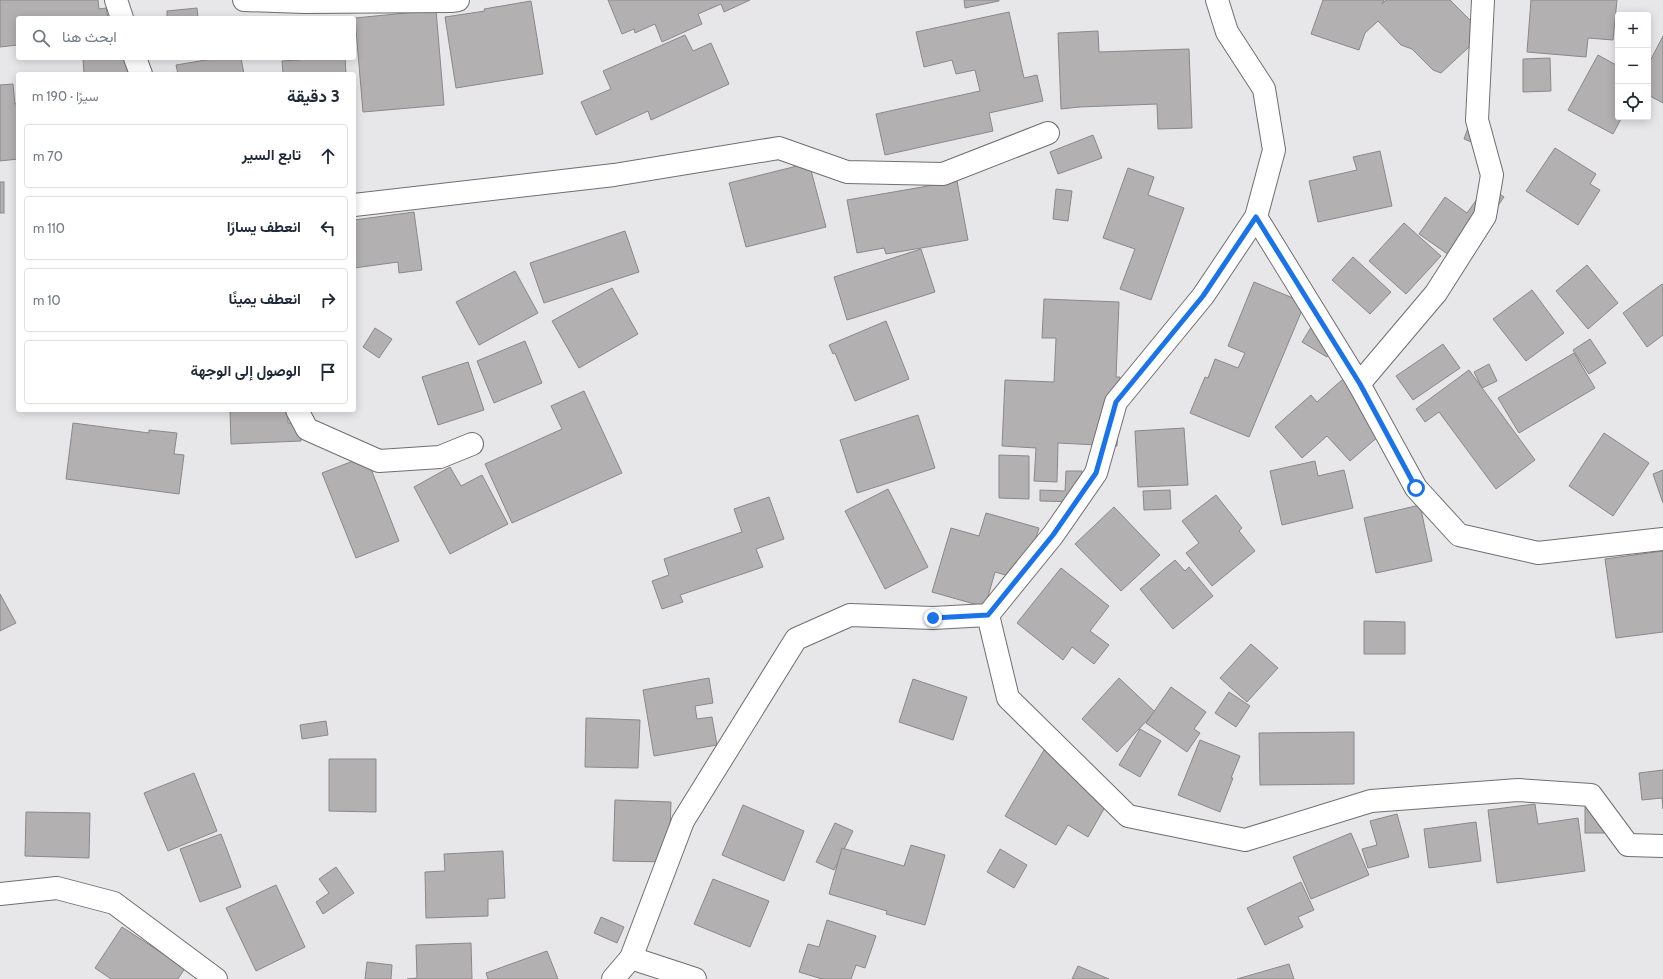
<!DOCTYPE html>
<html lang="ar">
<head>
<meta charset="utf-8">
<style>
  :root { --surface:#fff; --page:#f6f6f7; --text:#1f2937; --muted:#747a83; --line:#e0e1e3 }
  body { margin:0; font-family:Cabin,Vazirmatn,sans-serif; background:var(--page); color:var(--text); direction:rtl }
  .controls { position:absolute; right:12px; top:12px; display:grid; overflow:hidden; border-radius:4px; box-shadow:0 2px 10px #0003 }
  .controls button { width:36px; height:36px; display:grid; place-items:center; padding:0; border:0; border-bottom:1px solid var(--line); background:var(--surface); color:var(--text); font:20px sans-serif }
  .stop { position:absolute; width:12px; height:12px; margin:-9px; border:3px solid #1a73e8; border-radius:50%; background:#fff }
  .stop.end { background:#1a73e8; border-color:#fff; box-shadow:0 1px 4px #0008 }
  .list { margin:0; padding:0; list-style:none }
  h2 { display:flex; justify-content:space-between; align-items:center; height:52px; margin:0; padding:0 16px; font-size:17px }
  h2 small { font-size:13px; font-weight:400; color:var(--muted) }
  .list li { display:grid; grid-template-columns:26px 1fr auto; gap:12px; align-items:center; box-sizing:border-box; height:64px; margin:0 8px 8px; padding:0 8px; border:1px solid var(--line); border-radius:4px }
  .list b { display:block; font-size:15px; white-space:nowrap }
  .list em { font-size:13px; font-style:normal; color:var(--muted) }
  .icon { flex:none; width:22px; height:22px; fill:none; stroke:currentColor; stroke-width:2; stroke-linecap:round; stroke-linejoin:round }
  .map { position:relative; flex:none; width:1663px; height:979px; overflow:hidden; direction:ltr }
  .search { position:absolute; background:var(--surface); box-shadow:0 2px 10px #0003; left:16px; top:16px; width:340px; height:44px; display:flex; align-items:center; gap:10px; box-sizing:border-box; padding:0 14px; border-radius:4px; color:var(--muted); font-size:15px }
  .panel { position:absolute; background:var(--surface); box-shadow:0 2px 10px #0003; left:16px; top:72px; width:340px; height:340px; border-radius:4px; direction:rtl }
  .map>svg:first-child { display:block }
  .building { fill:#b2b0b1; stroke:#8a8889 }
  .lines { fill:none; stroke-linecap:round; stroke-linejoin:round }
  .minor-casing { stroke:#6f6f71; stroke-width:24 }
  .minor { stroke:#fff; stroke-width:22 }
  .route { stroke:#1a73e8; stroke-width:5 }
</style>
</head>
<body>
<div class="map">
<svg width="1663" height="979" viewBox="0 0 1663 979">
  <rect width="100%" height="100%" fill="#e7e7e9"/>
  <!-- building -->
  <g class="building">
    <polygon points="0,0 98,0 99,9 106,8 108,18 18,18 18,45 0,47"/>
    <polygon points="608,0 750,0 724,12 721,4 698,14 702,24 662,42 655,24 635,33 634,29 622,34"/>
    <polygon points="964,0 999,0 999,1 965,8"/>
    <polygon points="1323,0 1384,0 1382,4 1386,0 1450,0 1476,26 1469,47 1441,73 1433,70 1412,49 1401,45 1378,21 1365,33 1359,50 1311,34"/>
    <polygon points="1531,0 1617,0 1613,40 1588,38 1586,57 1527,52"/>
    <polygon points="531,1 543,74 456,88 445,17 485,11 484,9"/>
    <polygon points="197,8 198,18 167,18 167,11"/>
    <polygon points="436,10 444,105 363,112 355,18"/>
    <polygon points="1009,12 1024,78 1037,75 1043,101 989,113 993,131 885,155 876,114 980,91 975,70 956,74 952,60 924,67 916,32"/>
    <polygon points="1098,31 1099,52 1189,49 1192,128 1158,129 1157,104 1079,107 1061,109 1058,33"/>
    <polygon points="685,35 693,51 711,43 729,84 651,120 648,111 596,135 581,102 611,89 603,71"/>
    <polygon points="1663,36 1663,103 1648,95 1648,65"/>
    <polygon points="1598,55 1618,66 1618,117 1622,117 1613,134 1568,110"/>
    <polygon points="83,58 134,58 135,74 84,74"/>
    <polygon points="218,58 241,58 244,74 178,74 176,65"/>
    <polygon points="299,58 345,58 346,74 283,74 282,61 300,60"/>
    <polygon points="1550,58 1551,91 1523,92 1523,59"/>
    <polygon points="13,84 15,104 18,103 18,159 0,161 0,85"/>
    <polygon points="1470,122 1481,146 1464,139"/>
    <polygon points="1093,135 1102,158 1058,174 1050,152"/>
    <polygon points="1555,148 1596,174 1590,184 1600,190 1578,225 1526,191"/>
    <polygon points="1380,151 1392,206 1318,222 1309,181 1357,170 1353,157"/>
    <polygon points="809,163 826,227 746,247 729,183"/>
    <polygon points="1128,168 1154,177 1148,195 1184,208 1151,300 1120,289 1135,249 1103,238"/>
    <polygon points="957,181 968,240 886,254 884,248 857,253 847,200"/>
    <rect x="0" y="182" width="4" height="31"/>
    <polygon points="1487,185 1504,197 1459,262 1419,234 1445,197 1467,213"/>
    <polygon points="1056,189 1072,191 1068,221 1053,219"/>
    <polygon points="414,212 422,270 399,273 398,262 354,268 354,220"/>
    <polygon points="1404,223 1441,256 1406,294 1369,261"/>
    <polygon points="625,231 639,272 544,303 530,263"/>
    <polygon points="921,249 935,292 847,320 834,277"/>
    <polygon points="1353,257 1391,292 1370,314 1332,280"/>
    <polygon points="1587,265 1618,303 1588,329 1556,291"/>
    <polygon points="515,271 538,313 479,345 456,302"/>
    <polygon points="1254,282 1305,303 1249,437 1190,413 1205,377 1208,378 1215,359 1238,368 1245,353 1228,346"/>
    <polygon points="1662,284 1663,286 1663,335 1647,347 1623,313"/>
    <polygon points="612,288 638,334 579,368 552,321"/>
    <polygon points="1532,290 1564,333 1526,361 1493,319"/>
    <polygon points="1044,299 1119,302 1116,377 1120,377 1117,446 1058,443 1057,482 1034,481 1036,448 1002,446 1005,380 1054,382 1056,338 1042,338"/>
    <polygon points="886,321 909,379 855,401 835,353 833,354 829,345"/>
    <polygon points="1313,324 1338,339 1327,357 1302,342"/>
    <polygon points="375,328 392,339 379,358 363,347"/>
    <polygon points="1590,339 1606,363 1589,374 1573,350"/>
    <polygon points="525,341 542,383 494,403 477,361"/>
    <polygon points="1443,344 1460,368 1413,400 1396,376"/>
    <polygon points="1574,353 1595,388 1519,433 1498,398"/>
    <polygon points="468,362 484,410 438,425 422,377"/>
    <polygon points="1489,364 1497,381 1482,388 1474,372"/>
    <polygon points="1469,370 1535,460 1496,489 1439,412 1425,422 1416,409"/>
    <polygon points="1343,379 1387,429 1350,461 1327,436 1302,458 1275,427 1311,395 1317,402"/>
    <polygon points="584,391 622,473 512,523 485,464 562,429 551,406"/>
    <polygon points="230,410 288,410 288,423 301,422 301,441 231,444"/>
    <polygon points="918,415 935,468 857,493 840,440"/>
    <polygon points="73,423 149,433 149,430 177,433 174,454 184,455 179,494 66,479"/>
    <polygon points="1184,428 1188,485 1138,487 1135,431"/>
    <polygon points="1604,433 1649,463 1613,516 1569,486"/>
    <polygon points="999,455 1029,456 1029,499 999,498"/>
    <polygon points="366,456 399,541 356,558 322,473"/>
    <polygon points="1315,461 1318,476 1344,470 1353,508 1282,525 1270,471"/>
    <polygon points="450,467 461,486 482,475 508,524 450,554 414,487"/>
    <polygon points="1663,470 1663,503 1653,474"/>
    <polygon points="1066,471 1082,471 1081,502 1040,501 1040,490 1065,491"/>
    <polygon points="888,489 928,567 885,589 845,511"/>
    <polygon points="1170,490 1171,509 1144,510 1143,491"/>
    <polygon points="1216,495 1242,528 1239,531 1255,551 1212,586 1186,553 1199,543 1182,521"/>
    <polygon points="769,497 784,539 756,549 763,567 680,595 683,602 662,609 652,581 669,575 664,559 742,532 734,509"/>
    <polygon points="1420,505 1432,561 1376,573 1364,518"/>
    <polygon points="1114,507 1160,555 1121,591 1075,544"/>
    <polygon points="986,513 1039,528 1023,580 995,572 985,607 932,592 951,528 979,536"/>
    <polygon points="1663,551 1663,632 1616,638 1605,559"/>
    <polygon points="1175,560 1185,571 1189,567 1213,596 1173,629 1140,589"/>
    <polygon points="1061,568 1109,606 1090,631 1109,645 1094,664 1072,647 1063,660 1017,623"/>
    <polygon points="0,594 16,623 0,631"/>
    <polygon points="1364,621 1405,622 1405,654 1364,654"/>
    <polygon points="1251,644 1278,668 1247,702 1220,678"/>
    <polygon points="709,678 713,703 695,706 697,719 712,717 717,745 654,756 643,690"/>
    <polygon points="1119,678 1155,712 1117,752 1082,719"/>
    <polygon points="913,679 967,697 953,740 899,722"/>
    <polygon points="1171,687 1206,712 1194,729 1200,733 1187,752 1146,723"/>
    <polygon points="1229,692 1250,706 1236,727 1215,713"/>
    <polygon points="586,718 640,720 638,768 585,767"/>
    <polygon points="326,721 328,735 302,739 300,725"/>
    <polygon points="1140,729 1161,741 1140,777 1119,765"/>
    <polygon points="1354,732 1354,784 1260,785 1259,733"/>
    <polygon points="1200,740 1240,756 1231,778 1233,778 1220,812 1178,795"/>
    <polygon points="1044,750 1114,791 1088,837 1068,825 1056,845 1005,816"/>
    <polygon points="329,759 376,759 376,812 329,811"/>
    <polygon points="1663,770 1663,809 1662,798 1642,800 1639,773"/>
    <polygon points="194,773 217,831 168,851 144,793"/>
    <polygon points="615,800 671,802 669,862 613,861"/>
    <polygon points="1535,804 1538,824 1578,818 1585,871 1497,883 1488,810"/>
    <polygon points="743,805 804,831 784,881 722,855"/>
    <rect x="1585" y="807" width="26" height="26"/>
    <polygon points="26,812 90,813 89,858 25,856"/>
    <polygon points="1397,814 1409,857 1368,868 1362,849 1377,845 1370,821"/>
    <polygon points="1476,822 1481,861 1429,868 1424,829"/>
    <polygon points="835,823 853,831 834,870 816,862"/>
    <polygon points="1351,833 1369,875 1311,899 1293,857"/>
    <polygon points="221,834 241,887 200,902 180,849"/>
    <polygon points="911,845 945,855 925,925 886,914 887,911 829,894 842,848 904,866"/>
    <polygon points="1000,849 1027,865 1014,888 987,872"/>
    <polygon points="503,851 505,898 488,899 488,916 426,918 425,872 445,871 444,854"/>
    <polygon points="336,867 354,893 323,914 316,902 329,893 319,879"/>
    <polygon points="713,879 769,901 750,947 694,924"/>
    <polygon points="1301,882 1314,910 1298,917 1303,927 1265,945 1247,908"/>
    <polygon points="276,885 305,947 256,971 226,908"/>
    <polygon points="601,917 624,927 617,943 594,933"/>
    <polygon points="827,920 876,936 865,968 856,965 851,979 822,979 799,972 808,944 819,947"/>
    <polygon points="122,927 185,968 178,979 111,979 95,968"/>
    <polygon points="471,943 472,979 407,979 417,978 416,945"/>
    <polygon points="547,951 558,979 488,979 486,973"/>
    <polygon points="367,962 392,965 391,979 365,979"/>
    <polygon points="1289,964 1294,979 1237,979"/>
    <polygon points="1078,966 1109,979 1072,979"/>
  </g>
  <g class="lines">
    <!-- minor casing -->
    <g class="minor-casing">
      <g id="minor">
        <polyline points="116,0 122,18"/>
        <polyline points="244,0 304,2 451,1 458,0"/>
        <polyline points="135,58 141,74"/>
        <polyline points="354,205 614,175 779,148 847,172 943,174 1048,133"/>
        <polyline points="1256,217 1359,384 1416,488 1459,535 1538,553 1663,539"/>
        <polyline points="1359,384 1436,293 1485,216 1492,175 1477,120 1483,0"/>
        <polyline points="297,410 307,429 379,461 440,457 472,444"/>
        <polyline points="988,615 1008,698 1128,816 1245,840 1371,801 1518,790 1591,795 1628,845 1663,846"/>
        <polyline points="0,894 57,888 114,903 216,979"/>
        <polyline points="631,958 695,979"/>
        <polyline points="613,979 631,958 683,821 796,639 850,615 933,618 988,615 1053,535 1096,473 1116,402 1203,296 1256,217 1274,150 1264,89 1227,32 1217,0"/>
      </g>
    </g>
    <!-- minor -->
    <use href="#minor" class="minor"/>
  </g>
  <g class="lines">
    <!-- route -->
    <polyline class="route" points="933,618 988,615 1053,535 1096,473 1116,402 1203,296 1256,217 1360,384 1416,488"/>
  </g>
</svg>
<div class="controls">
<button>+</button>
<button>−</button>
<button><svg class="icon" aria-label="locate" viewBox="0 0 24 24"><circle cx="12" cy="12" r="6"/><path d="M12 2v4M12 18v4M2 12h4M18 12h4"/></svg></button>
</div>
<div class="stop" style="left:1416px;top:488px"></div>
<div class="stop end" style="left:933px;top:618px"></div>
<div class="search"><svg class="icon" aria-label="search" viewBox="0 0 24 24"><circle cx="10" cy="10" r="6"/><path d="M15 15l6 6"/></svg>ابحث هنا</div>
<section class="panel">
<h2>3 دقيقة<small>سيرًا · 190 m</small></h2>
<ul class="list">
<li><svg class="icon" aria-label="ahead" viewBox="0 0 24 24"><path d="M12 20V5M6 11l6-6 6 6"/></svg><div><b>تابع السير</b></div><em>70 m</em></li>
<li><svg class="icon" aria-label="left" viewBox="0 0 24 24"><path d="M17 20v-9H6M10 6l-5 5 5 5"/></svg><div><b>انعطف يسارًا</b></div><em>110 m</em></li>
<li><svg class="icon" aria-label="right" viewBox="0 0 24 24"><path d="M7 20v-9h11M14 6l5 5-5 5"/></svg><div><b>انعطف يمينًا</b></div><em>10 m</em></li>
<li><svg class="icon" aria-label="arrive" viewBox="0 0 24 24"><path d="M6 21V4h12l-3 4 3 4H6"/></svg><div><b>الوصول إلى الوجهة</b></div></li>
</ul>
</section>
</div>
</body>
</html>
